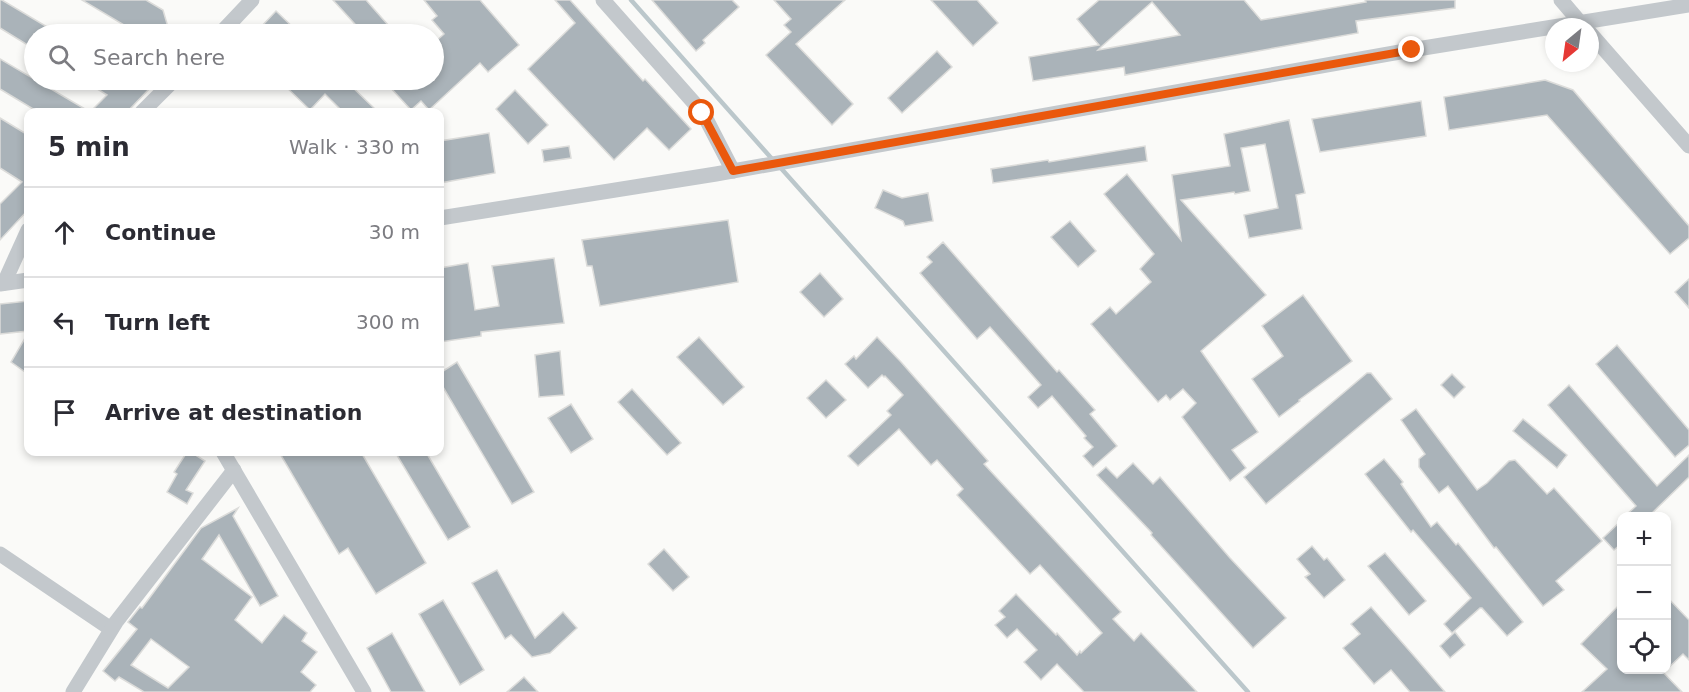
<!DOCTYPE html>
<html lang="en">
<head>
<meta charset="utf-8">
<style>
  :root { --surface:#fff; --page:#f2f2f3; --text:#2b2b33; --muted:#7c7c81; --line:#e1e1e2 }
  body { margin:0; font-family:"DejaVu Sans",sans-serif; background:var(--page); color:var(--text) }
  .controls { position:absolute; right:18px; bottom:18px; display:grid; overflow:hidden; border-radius:12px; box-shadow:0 3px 9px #0003 }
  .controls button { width:54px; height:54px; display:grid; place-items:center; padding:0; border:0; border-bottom:2px solid var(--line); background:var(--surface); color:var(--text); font:30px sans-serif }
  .compass { position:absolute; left:1545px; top:18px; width:54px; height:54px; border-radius:50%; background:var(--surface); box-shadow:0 3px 9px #0003; rotate:209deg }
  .stop { position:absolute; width:18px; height:18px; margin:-14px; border:4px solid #ea580c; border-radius:50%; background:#fff }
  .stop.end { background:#ea580c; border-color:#fff; box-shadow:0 2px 6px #0008 }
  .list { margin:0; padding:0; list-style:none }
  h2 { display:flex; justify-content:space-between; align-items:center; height:78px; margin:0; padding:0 24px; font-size:26px }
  h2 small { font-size:20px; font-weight:400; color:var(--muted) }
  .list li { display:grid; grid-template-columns:39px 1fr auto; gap:18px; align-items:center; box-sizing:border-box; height:90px; padding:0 24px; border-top:2px solid var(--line) }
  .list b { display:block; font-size:22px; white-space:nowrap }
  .list em { font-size:20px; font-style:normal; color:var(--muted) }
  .icon { flex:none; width:33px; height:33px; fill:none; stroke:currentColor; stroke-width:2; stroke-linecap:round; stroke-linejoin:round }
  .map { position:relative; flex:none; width:1689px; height:692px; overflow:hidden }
  .search { position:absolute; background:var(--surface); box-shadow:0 3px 9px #0003; left:24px; top:24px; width:420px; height:66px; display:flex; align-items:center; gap:15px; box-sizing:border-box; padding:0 21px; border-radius:33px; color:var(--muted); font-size:22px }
  .panel { position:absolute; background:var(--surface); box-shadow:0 3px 9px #0003; left:24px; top:108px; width:420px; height:348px; border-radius:12px }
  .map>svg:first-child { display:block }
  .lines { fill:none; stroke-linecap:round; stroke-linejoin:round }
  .stream { stroke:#bbc7cb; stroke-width:4.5 }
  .building { fill:#aab3b9; stroke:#dcdcda; stroke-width:1.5; fill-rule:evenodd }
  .minor { stroke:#c3c8cc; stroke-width:15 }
  .route { stroke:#ea580c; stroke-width:8 }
</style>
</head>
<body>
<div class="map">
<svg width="1689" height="692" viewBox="0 0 1689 692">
  <rect width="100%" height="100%" fill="#fafaf8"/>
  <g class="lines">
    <!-- stream -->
    <g class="stream">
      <polyline points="631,0 773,160"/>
      <polyline points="779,166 1248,692"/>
    </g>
  </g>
  <!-- building -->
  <g class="building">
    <polygon points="0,0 2,0 59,34 34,34 34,49 0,28"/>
    <polygon points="82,0 146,0 163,10 170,34 139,34"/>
    <polygon points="333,0 366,0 396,34 364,34"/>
    <polygon points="424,0 480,0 519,45 488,72 480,63 429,110 421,101 411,110 388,85 394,80 434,80 434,43 444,34 432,20 437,16"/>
    <polygon points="555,0 570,0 643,81 645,79 691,129 669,150 647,128 614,160 528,69 575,23"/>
    <polygon points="652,0 732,0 739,7 703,40 705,43 696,51"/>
    <polygon points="774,0 845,0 796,44 853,104 832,125 766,55 791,32 784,25 791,19"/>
    <polygon points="931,0 977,0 998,23 973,46"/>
    <path d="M1099,0H1244L1261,20L1366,2L1365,0H1455V8L1356,21L1358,33L1125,75L1124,67L1033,81L1029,57L1099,45L1077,19ZM1152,2L1180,35L1098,50L1101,47Z"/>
    <polygon points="276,11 300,34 267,34 260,28"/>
    <polygon points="937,51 952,67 902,113 888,98"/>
    <polygon points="0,59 90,112 107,95 83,80 143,80 151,87 127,112 38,112 0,89"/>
    <polygon points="279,80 345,80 378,112 343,112 325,94 310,110"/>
    <polygon points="1545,80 1573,90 1689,226 1689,238 1670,254 1547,115 1449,130 1444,97"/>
    <polygon points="515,90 548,125 528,144 496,109"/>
    <polygon points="1421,101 1426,136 1320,152 1312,119"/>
    <polygon points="0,118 28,135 28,210 0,240 0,204 22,182 0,168"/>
    <polygon points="1289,120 1305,193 1296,195 1302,229 1249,238 1244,215 1278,208 1265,144 1241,148 1250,191 1235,194 1234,192 1181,200 1266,295 1201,351 1258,432 1232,450 1246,468 1230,481 1182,417 1196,403 1183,389 1170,400 1166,395 1158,402 1091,324 1110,307 1116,314 1151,282 1140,269 1154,254 1104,194 1127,174 1181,240 1172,175 1230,166 1224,134"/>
    <polygon points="489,133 495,173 440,183 440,141"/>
    <polygon points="569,146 571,158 544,162 542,150"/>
    <polygon points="1145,146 1147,161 993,183 991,169 1048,160 1049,162"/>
    <polygon points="883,190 902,198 928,193 933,221 905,226 903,221 875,208"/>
    <polygon points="728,220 738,282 600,306 592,266 587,266 582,240"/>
    <polygon points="1070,221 1096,251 1078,267 1051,237"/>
    <polygon points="943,242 1057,372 1059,370 1095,410 1090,414 1117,446 1093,467 1083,456 1093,447 1084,438 1086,436 1052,396 1038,408 1028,397 1041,385 990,327 977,339 920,273 932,262 927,257"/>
    <polygon points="554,258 564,323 481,332 481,336 440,342 440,268 468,263 475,310 499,306 492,266"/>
    <polygon points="820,273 843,299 824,317 800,292"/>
    <polygon points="1689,279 1689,308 1675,292"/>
    <polygon points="1303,295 1352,361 1299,400 1300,401 1279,417 1252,379 1283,356 1262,326"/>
    <polygon points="28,301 28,331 0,334 0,304"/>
    <polygon points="28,333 28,374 11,362"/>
    <polygon points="699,337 744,387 723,405 677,357"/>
    <polygon points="877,337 901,362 988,461 984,464 1121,612 1113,619 1134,641 1141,633 1197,692 1084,692 1057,664 1041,680 1024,662 1037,650 1017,629 1007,638 995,625 1005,617 999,611 1016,594 1056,635 1057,633 1077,655 1080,651 1081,653 1102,633 1040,565 1030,574 957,495 963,489 937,460 931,465 899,429 858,466 848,456 891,415 887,411 903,395 885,376 884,377 882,375 868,388 845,364 854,356 856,359"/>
    <polygon points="1617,345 1689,430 1689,445 1675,457 1596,364"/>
    <polygon points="560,351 564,395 539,397 535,355"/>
    <polygon points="457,362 534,492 512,504 440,382 440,373"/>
    <polygon points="1367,373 1371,373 1392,399 1266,504 1244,477"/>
    <polygon points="1452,374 1465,387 1454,398 1441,385"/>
    <polygon points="826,380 846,400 826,418 807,398"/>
    <polygon points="1569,385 1657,486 1689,455 1689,477 1649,516 1625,516 1636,506 1548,405"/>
    <polygon points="632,389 681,443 667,455 618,402"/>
    <polygon points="571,404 593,439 571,453 548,418"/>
    <polygon points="1416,409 1477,490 1487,483 1509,461 1515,460 1547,494 1554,488 1602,541 1556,581 1564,590 1543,606 1496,547 1494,548 1448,486 1439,493 1419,467 1419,459 1425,454 1401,420"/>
    <polygon points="1523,419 1567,455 1557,468 1513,431"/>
    <polygon points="187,452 191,452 205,461 186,490 193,493 187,504 167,492 177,474 174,472"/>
    <polygon points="279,452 361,452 426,563 376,594 348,548 339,554"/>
    <polygon points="395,452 426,452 470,527 448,540"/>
    <polygon points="1384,459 1403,482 1401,484 1431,527 1437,522 1456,545 1458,543 1523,622 1507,636 1482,608 1480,608 1452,633 1444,624 1471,598 1413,530 1411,532 1365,474"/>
    <polygon points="1133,463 1153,484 1160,477 1230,558 1286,618 1253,648 1151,535 1152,533 1097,475 1106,467 1117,478"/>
    <path d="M238,508L233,516L278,596L260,606L219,535L202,559L252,597L235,620L262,643L284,615L307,633L302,641L317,652L301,672L316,685L310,692H144L119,677L115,681L103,671L137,629L128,622L140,607L142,608L201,528ZM151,639L189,667L168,688L131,665Z"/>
    <polygon points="1622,520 1622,543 1614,550 1603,538"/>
    <polygon points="1312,546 1324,560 1327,558 1345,580 1324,598 1305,577 1310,574 1297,559"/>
    <polygon points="664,549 689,577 673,591 648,564"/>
    <polygon points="1385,553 1426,601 1409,615 1368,566"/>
    <polygon points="497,570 535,638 563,612 577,628 550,653 532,657 511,635 505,639 472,583"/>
    <polygon points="1666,596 1689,620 1689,660 1683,654 1666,670"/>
    <polygon points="443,600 484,670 460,685 419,614"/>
    <polygon points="1622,602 1622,669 1660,669 1682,692 1582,692 1607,669 1581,644"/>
    <polygon points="1371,607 1414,656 1445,692 1410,692 1391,670 1374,684 1343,648 1360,634 1351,624"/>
    <polygon points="1455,632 1465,645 1450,658 1440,646"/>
    <polygon points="392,633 425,692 391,692 367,648"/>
    <polygon points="524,677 538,692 507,692"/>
  </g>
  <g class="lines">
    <!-- minor -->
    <g class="minor">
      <polyline points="603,0 703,113 733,171"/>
      <polyline points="1561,0 1584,27"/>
      <polyline points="1590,33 1689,146"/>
      <polyline points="220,34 252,0"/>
      <polyline points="142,112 174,80"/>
      <polyline points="440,218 716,174 1411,50 1689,5"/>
      <polyline points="4,283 28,230"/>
      <polyline points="0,284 28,280"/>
      <polyline points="223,452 364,692"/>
      <polyline points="0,554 111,629"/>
      <polyline points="73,692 116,622 234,470"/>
    </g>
  </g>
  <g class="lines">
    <!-- route -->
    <polyline class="route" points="702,113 733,171 1412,50"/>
  </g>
</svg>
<div class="controls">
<button>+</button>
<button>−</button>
<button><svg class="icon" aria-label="locate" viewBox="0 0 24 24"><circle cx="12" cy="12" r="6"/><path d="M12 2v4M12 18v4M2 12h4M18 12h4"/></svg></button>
</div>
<svg class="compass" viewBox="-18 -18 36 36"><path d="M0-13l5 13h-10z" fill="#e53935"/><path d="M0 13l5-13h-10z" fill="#7c7c81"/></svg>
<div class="stop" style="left:702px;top:113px"></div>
<div class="stop end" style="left:1412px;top:50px"></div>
<div class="search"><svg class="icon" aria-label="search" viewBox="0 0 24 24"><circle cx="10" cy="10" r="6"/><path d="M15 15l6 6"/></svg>Search here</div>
<section class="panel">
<h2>5 min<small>Walk · 330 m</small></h2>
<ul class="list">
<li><svg class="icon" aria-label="ahead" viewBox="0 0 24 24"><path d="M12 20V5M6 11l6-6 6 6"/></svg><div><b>Continue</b></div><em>30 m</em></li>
<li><svg class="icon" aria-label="left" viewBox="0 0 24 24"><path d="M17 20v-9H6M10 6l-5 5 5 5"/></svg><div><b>Turn left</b></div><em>300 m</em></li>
<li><svg class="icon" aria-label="arrive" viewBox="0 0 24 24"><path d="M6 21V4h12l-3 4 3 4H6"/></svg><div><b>Arrive at destination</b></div></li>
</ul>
</section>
</div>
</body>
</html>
